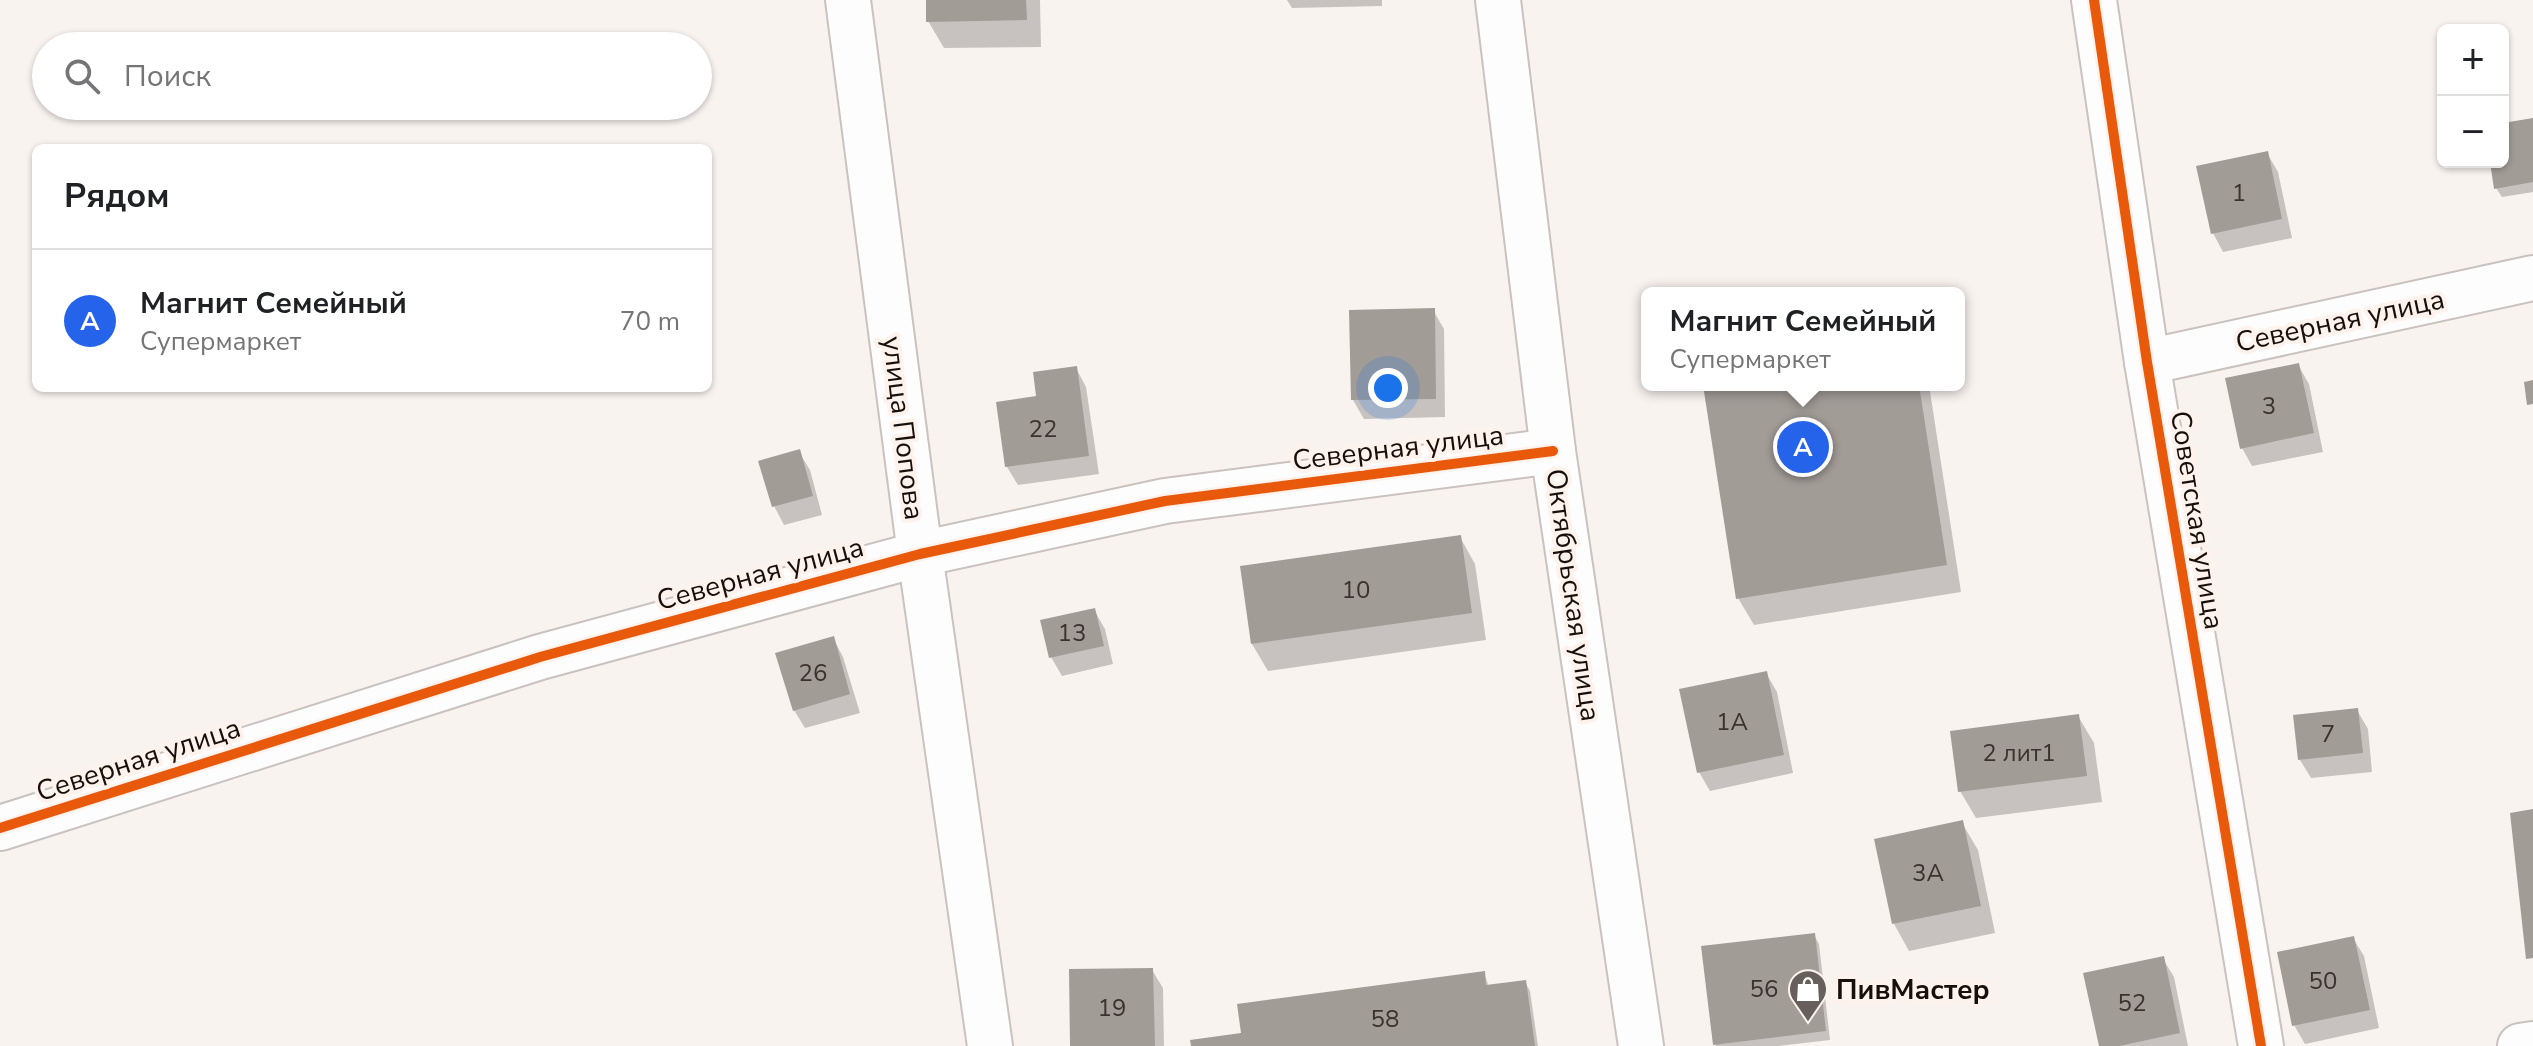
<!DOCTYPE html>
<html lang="ru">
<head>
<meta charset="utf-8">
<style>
  :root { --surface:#fff; --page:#f6f6f6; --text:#202124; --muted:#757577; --line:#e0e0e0; --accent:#2563eb }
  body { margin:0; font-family:"Nunito Sans",sans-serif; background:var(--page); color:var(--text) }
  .controls { position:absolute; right:24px; top:24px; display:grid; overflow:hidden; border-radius:12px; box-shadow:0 2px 6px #0004 }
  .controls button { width:72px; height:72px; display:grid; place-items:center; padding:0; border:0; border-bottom:2px solid var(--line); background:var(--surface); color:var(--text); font:40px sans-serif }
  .you { position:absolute; left:1388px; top:388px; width:28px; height:28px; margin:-20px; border:6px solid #fff; border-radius:50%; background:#1a73e8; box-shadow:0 0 0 12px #1a73e833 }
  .badge { display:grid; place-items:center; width:52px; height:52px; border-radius:50%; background:var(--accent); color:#fff; font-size:26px; font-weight:700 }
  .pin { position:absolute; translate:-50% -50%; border:4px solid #fff; box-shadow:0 2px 8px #0006 }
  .popup { position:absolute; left:1641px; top:287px; width:324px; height:104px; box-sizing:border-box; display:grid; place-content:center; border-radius:12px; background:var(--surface); filter:drop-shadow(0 2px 6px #0005); font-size:26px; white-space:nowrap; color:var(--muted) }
  .popup b { font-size:30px; color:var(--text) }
  .popup::after { content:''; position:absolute; left:50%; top:100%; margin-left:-16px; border:16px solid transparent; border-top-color:var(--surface) }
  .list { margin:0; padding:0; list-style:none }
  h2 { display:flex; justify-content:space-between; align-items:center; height:104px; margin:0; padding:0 32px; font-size:34px }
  h2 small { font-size:26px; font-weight:400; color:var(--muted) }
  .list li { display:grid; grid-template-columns:52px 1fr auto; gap:24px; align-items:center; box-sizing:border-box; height:144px; padding:0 32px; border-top:2px solid var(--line) }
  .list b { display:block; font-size:30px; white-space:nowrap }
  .list p { margin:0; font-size:26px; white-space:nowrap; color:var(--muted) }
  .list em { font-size:26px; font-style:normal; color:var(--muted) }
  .icon { flex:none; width:44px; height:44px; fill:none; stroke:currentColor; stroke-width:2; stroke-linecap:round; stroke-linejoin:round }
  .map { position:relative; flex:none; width:2533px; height:1046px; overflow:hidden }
  .search { position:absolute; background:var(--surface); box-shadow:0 2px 6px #0004; left:32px; top:32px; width:680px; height:88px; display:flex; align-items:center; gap:20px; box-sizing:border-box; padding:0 28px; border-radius:44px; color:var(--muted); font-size:30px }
  .panel { position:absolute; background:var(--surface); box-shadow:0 2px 6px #0004; left:32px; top:144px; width:680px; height:248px; border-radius:12px }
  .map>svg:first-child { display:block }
  .shadow { fill:#0003 }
  .building { fill:#a29c97 }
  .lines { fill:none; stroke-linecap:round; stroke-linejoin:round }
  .minor-casing { stroke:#cac2be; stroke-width:48 }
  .major-casing { stroke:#cac2be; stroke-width:48 }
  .minor { stroke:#fefdfd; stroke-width:44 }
  .major { stroke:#fefdfd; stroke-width:44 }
  .cycleway-casing { stroke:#fdf2ec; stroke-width:15 }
  .cycleway { stroke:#e8590c; stroke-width:10 }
  .labels { text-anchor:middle; stroke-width:8; stroke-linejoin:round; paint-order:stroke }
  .number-label { font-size:24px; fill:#3a322e }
  .street-label { font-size:28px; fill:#180f0b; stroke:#fdf2ec }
  .poi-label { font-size:28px; font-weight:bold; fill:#180f0b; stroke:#fdf2ec; text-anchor:start }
</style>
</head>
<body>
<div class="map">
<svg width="2533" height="1046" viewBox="0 0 2533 1046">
  <rect width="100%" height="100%" fill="#f9f3f0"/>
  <!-- shadow -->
  <g class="shadow">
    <polygon points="928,0 1040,0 1041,47 944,48 928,21"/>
    <polygon points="1287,0 1382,0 1382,6 1292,8"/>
    <polygon points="2533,120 2533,192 2502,197 2496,188 2492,162 2503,162 2503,125"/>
    <polygon points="2267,153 2278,172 2292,238 2223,252 2213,233"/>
    <polygon points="1902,288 1905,293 1870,293"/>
    <polygon points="1433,310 1444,329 1445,417 1364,419 1353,400"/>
    <polygon points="2298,365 2309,384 2323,452 2252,466 2242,448"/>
    <polygon points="1076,368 1086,387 1099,474 1018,485 1007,467 998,404 1039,398"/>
    <polygon points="1705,385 1929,385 1961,592 1754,625 1738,598"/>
    <polygon points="799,452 810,470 822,515 784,525 774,506"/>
    <polygon points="1460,537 1475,564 1486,640 1268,671 1252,644"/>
    <polygon points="1094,610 1105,629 1113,664 1062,676 1051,657"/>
    <polygon points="833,638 843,657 860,713 805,728 794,710"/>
    <polygon points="1766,673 1777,692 1793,773 1710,791 1699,772"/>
    <polygon points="2357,710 2368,729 2372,772 2311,778 2300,760"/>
    <polygon points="2078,716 2094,743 2102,802 1976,818 1960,791"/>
    <polygon points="1962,823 1978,850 1995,933 1909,951 1894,924"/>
    <polygon points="1814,935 1819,944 1830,1040 1778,1046 1716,1046 1715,1044"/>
    <polygon points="2353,938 2364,956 2379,1028 2305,1044 2294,1025"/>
    <polygon points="2163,959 2174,977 2188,1046 2101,1046"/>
    <polygon points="1152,970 1163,988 1164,1046 1072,1046"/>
    <polygon points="1484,973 1489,987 1525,982 1530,991 1538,1046 1193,1046"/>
  </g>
  <!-- building -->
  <g class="building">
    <polygon points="926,0 1026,0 1027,20 926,22"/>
    <polygon points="2533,118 2533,182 2494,189 2490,162 2503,162 2503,123"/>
    <polygon points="2268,151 2282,219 2211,234 2196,166"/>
    <polygon points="1435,308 1436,399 1351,400 1349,310"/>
    <polygon points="2299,363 2314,433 2240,449 2225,378"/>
    <polygon points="1077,366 1089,456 1005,467 996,402 1036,396 1033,372"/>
    <polygon points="2533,380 2533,404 2527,405 2524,382"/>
    <polygon points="1703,385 1919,385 1947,565 1736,599"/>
    <polygon points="800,449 813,496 772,507 758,461"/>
    <polygon points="1461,535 1472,613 1251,644 1240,566"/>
    <polygon points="1095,608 1104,646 1049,658 1040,620"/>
    <polygon points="834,636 850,694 793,711 775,653"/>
    <polygon points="1767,671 1784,755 1697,773 1679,689"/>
    <polygon points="2358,708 2363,753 2298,760 2293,715"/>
    <polygon points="2079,714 2087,776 1958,792 1950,731"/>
    <polygon points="2533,809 2533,958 2526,959 2510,813"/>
    <polygon points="1963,820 1981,906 1892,924 1874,839"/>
    <polygon points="1815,933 1826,1031 1713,1045 1701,946"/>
    <polygon points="2354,936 2370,1010 2292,1026 2277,952"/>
    <polygon points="2164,956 2180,1033 2119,1046 2099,1046 2083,973"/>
    <polygon points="1153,968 1155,1046 1070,1046 1069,969"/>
    <polygon points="1485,971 1486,985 1526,980 1535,1046 1191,1046 1190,1040 1241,1033 1237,1004"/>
  </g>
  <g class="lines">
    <!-- minor casing -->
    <g class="minor-casing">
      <g id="minor">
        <polyline points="848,0 920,554 990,1046"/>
        <polyline points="2094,0 2147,362 2261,1046"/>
        <polyline points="2147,362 2533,278"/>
        <polyline points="0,828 540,657 920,554 1165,501 1553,451"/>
        <polyline points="2520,1046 2533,1044"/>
      </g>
    </g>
    <!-- major casing -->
    <g class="major-casing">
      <polyline id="major" points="1498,0 1553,451 1641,1046"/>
    </g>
    <!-- minor -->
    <use href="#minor" class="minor"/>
    <!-- major -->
    <use href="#major" class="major"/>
    <!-- cycleway casing -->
    <g class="cycleway-casing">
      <g id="cycleway">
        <polyline points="2094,0 2147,362 2261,1046"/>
        <polyline points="0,828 540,657 920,554 1165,501 1553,451"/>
      </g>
    </g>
    <!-- cycleway -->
    <use href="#cycleway" class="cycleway"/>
  </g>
  <!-- icons -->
  <defs>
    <g id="shop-pin" transform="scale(2)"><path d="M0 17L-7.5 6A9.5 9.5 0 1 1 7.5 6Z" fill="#675f5b" stroke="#fdf2ec"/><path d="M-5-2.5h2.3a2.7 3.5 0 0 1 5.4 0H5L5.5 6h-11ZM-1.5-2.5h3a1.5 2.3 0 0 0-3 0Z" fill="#fff"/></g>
  </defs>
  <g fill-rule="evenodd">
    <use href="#shop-pin" x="1808" y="989"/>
  </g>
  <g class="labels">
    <!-- number labels -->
    <g class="number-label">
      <text x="2239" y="201">1</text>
      <text x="2269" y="414">3</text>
      <text x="1043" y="437">22</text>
      <text x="1356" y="598">10</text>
      <text x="1072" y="641">13</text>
      <text x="813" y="681">26</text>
      <text x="1732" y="730">1А</text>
      <text x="2328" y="742">7</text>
      <text x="2019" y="761">2 лит1</text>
      <text x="1928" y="881">3А</text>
      <text x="2323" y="989">50</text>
      <text x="1764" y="997">56</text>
      <text x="2132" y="1011">52</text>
      <text x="1112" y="1016">19</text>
      <text x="1385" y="1027">58</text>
    </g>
    <!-- street labels -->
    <g class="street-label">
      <text transform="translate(2340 320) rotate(-12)" y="10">Северная улица</text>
      <text transform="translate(904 428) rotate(83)" y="10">улица Попова</text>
      <text transform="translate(1398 447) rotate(-7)" y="10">Северная улица</text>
      <text transform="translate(2198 520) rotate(81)" y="10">Советская улица</text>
      <text transform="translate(760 573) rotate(-15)" y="10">Северная улица</text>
      <text transform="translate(1574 595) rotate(82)" y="10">Октябрьская улица</text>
      <text transform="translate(138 759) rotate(-18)" y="10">Северная улица</text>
    </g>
    <!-- poi labels -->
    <g class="poi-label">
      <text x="1836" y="999">ПивМастер</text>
    </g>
  </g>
</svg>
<div class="controls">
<button>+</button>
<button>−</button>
</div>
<div class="you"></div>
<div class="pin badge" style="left:1803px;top:447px">A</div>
<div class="popup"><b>Магнит Семейный</b>Супермаркет</div>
<div class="search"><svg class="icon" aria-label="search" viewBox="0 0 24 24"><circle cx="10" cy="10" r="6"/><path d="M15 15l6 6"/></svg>Поиск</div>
<section class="panel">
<h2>Рядом<small></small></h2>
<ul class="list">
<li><span class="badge">A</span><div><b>Магнит Семейный</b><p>Супермаркет</p></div><em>70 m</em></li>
</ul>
</section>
</div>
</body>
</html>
